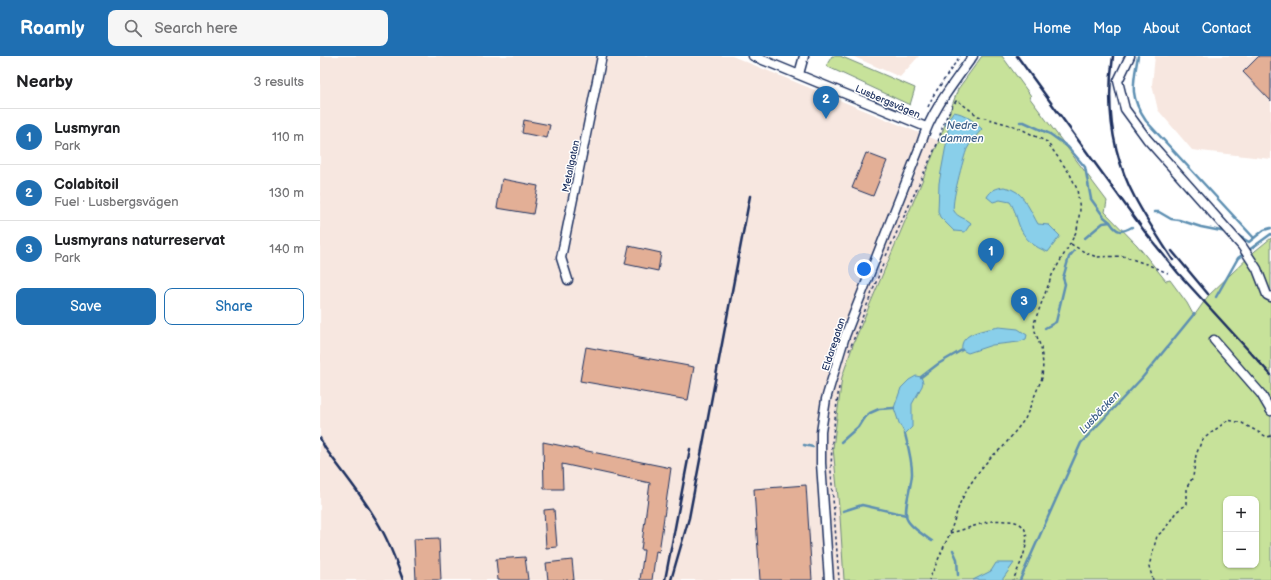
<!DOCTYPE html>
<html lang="en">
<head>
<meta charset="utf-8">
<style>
  :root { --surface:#fff; --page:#f6f6f6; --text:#202124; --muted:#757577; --line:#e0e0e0; --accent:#1f6fb2 }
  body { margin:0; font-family:"Balsamiq Sans",sans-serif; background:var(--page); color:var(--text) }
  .controls { position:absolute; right:12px; bottom:12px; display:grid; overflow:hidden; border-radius:8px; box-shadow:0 1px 3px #0004 }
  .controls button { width:36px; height:36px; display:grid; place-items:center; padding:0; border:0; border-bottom:1px solid var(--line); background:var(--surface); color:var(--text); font:20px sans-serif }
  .you { position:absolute; left:544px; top:213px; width:14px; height:14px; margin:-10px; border:3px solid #fff; border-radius:50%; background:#1a73e8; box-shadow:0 0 0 6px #1a73e833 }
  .badge { display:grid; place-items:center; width:26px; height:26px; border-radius:50%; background:var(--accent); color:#fff; font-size:13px; font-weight:700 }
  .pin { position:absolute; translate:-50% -33px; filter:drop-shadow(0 1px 2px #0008) }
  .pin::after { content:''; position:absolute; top:21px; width:14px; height:12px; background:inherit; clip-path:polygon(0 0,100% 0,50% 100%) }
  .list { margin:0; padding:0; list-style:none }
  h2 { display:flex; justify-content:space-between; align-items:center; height:52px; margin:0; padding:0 16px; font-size:17px }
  h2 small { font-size:13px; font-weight:400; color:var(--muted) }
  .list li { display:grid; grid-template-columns:26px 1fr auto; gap:12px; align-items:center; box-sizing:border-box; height:56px; padding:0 16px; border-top:1px solid var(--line) }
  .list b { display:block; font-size:15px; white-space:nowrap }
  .list p { margin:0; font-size:13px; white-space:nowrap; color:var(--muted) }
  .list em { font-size:13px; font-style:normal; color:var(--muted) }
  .actions { display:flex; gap:8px; padding:12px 16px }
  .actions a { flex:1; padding:9px 0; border:1px solid var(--accent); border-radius:8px; text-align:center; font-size:14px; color:var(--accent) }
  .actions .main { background:var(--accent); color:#fff }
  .icon { flex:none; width:22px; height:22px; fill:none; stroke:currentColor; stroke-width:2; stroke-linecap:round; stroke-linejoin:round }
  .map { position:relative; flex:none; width:951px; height:524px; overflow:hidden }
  header { display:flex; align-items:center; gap:24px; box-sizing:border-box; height:56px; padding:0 20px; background:var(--accent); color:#fff }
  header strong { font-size:19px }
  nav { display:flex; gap:22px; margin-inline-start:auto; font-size:14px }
  .search { width:280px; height:36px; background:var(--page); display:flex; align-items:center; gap:10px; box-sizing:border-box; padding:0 14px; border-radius:8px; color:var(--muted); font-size:15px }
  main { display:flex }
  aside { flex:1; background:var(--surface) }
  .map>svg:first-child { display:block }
  .built { fill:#f7e7e0 }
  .green { fill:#c7e29a; stroke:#71887c; fill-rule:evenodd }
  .water { fill:#89cfea; stroke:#5d8fb2 }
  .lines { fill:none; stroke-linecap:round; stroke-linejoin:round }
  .stream { stroke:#5d8fb2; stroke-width:2.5 }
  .building { fill:#e3af96; stroke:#1b2f5e }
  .minor-casing { stroke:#1b2f5e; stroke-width:11 }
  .path { stroke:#1b2f5e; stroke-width:1.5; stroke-dasharray:3 3; stroke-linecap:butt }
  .minor { stroke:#fff; stroke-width:8 }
  .rail { stroke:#1b2f5e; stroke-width:2.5 }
  .labels { text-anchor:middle; stroke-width:3; stroke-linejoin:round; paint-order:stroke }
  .street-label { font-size:10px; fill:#1b2f5e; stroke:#fff }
  .water-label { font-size:11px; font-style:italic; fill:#3c5f88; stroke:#fff }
</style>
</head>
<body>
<header>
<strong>Roamly</strong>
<div class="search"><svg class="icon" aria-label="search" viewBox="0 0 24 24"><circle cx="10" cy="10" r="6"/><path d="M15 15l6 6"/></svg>Search here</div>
<nav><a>Home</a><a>Map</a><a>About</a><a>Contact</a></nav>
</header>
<main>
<aside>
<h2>Nearby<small>3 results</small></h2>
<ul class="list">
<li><span class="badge">1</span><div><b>Lusmyran</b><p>Park</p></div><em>110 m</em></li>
<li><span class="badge">2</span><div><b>Colabitoil</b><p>Fuel · Lusbergsvägen</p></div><em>130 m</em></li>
<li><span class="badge">3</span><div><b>Lusmyrans naturreservat</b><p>Park</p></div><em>140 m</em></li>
</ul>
<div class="actions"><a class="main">Save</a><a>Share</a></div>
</aside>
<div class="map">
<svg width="951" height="524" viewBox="0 0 951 524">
  <rect width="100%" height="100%" fill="#fff"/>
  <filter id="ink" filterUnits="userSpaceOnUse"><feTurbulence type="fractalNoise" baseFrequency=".025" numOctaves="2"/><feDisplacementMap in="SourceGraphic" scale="8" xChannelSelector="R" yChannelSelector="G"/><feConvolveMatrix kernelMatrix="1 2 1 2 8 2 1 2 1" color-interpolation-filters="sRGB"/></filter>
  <g filter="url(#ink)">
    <!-- built -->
    <g class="built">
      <polygon points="0,0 412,0 619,85 534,286 527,524 0,524"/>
      <polygon points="532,0 599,0 580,21"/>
      <polygon points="835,0 951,0 951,103 872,94 838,54 832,29"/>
    </g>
    <!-- green -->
    <g class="green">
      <polygon points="512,0 520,0 595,32 590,49 506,10"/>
      <path d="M662,0H682L711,40L709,41L787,145L785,156L817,189L846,225L850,224L867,247L874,260L888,240L935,195L951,182V524H524L520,461L513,392L522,321L534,286L619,85L638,33ZM906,443H936V509H906Z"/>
    </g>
    <!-- water -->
    <g class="water">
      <path d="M633,56C645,57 653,65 662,73C657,79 651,85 647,93C644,100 630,150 634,155C638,162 646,162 651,167L645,176L634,175L620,161L618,156L619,127L627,84L628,73L625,68Z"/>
      <path d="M684,131C687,132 690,132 693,134C704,138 712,158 718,168L729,169L740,180L728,196C714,191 704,183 699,169C696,161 695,153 690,146L680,144L673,146L667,141C671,134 676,132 684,131Z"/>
      <path d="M679,271L698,273L707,279L706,283L699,286L672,289L648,297L642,294C639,276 666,274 679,271Z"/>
      <polygon points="596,320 601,321 603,326 602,330 592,348 592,371 585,378 579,367 574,352 581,332 589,324"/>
      <polygon points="676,507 694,507 682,524 653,524 671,515"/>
    </g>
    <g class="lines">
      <!-- stream -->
      <g class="stream">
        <path d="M818,0C813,28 809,40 826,65L934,182"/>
        <polyline points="700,66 704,66 730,78 748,91 765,111 771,143 784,161 790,166"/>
        <polyline points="834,156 839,156 851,163 859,164 881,171 906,176"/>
        <polyline points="917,179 929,186 944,174 951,172"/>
        <path d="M765,182L783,167L790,166C797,177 801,177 812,171"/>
        <polyline points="896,241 918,202 951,178"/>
        <polyline points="725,272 736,266 745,228 743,222 749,201 754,195"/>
        <polyline points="601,321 618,308 642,294"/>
        <path d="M585,378C588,390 592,404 592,417C592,429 583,452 587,463C590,471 605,480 612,485"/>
        <polyline points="521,386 538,371 543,363 550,357 559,353 574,352"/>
        <polyline points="484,389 493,391"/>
        <polyline points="523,455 542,449 586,459"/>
        <polyline points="633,494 637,503 638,519"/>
        <polyline points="700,524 761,387 822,322 874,258"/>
      </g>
    </g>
    <!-- building -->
    <g class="building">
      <polygon points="939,0 951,0 951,45 923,16"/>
      <polygon points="204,64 230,69 227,82 202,77"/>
      <polygon points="546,97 567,105 553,140 532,132"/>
      <polygon points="182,123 218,130 213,158 177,152"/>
      <polygon points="309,190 341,197 338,215 305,208"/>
      <polygon points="266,291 374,311 368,344 260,325"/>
      <polygon points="223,386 351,412 339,496 336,495 332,524 320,524 324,494 321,494 330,427 242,408 243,433 224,433"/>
      <polygon points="486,429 492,524 440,524 434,433"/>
      <polygon points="234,453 237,491 226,492 224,454"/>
      <polygon points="119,482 121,524 96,524 94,483"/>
      <polygon points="205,501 208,524 178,524 176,503"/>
      <polygon points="252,504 254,524 228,524 226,507"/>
    </g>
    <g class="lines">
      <!-- minor casing -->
      <g class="minor-casing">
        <g id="minor">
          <polyline points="433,0 606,71"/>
          <polyline points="810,0 798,25 805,53 827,83 922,190 937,213 947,239 951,241"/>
          <polyline points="479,18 484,0"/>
          <polyline points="248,224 241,202 282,0"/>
          <polyline points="894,284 941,338 951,355"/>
          <path d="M509,524L501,407V376L506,343L525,280L601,88C611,55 633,28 653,0"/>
        </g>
      </g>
      <!-- path -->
      <g class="path">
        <polyline points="613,40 640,0"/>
        <polyline points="608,51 613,40"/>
        <polyline points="751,188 766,197 777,201 803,200 826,208 848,217"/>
        <path d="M566,200L618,86C622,71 627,56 637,44L658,60L697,71L727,86L750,118L757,133L760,154L757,174L750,188L732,219L714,267L715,275L721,292L723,308L722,322L705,363L683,391L671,401L660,414L647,433L640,447L630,477L609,524"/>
        <polyline points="529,295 564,206"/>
        <polyline points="519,331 512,386 511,415 519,524"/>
        <path d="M630,477C644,474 658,468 672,465C677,464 682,465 687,465C722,465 701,507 693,524"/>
        <polyline points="833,524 829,510 837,480 845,473 856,456 867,448 867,431 873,421 876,399 882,384 908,364 922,367 947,381 951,380"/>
      </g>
      <!-- minor -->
      <use href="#minor" class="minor"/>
      <!-- rail -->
      <g class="rail">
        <polyline points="697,0 825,176 858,217 951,319"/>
        <path d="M793,0C786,49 791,97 815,142C826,163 840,184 853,204"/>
        <polyline points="852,195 888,238"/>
        <path d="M0,382L5,392C25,419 47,446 63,476C71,491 77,508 83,524"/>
        <polyline points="345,524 370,393"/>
        <polyline points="351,524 369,462 430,140"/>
      </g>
    </g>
  </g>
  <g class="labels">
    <!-- street labels -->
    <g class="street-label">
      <text transform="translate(568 45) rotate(23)" y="4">Lusbergsvägen</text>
      <text transform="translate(250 110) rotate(-78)" y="4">Metallgatan</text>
      <text transform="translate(513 288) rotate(-72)" y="4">Eldaregatan</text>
    </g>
    <!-- water labels -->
    <g class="water-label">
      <text x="642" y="73">Nedre<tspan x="642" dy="13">dammen</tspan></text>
      <text transform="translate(779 356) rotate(-47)" y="4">Lusbäcken</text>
    </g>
  </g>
</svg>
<div class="controls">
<button>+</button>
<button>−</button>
</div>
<div class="you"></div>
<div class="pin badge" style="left:671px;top:215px">1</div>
<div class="pin badge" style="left:506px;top:63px">2</div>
<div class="pin badge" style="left:704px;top:265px">3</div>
</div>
</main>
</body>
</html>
